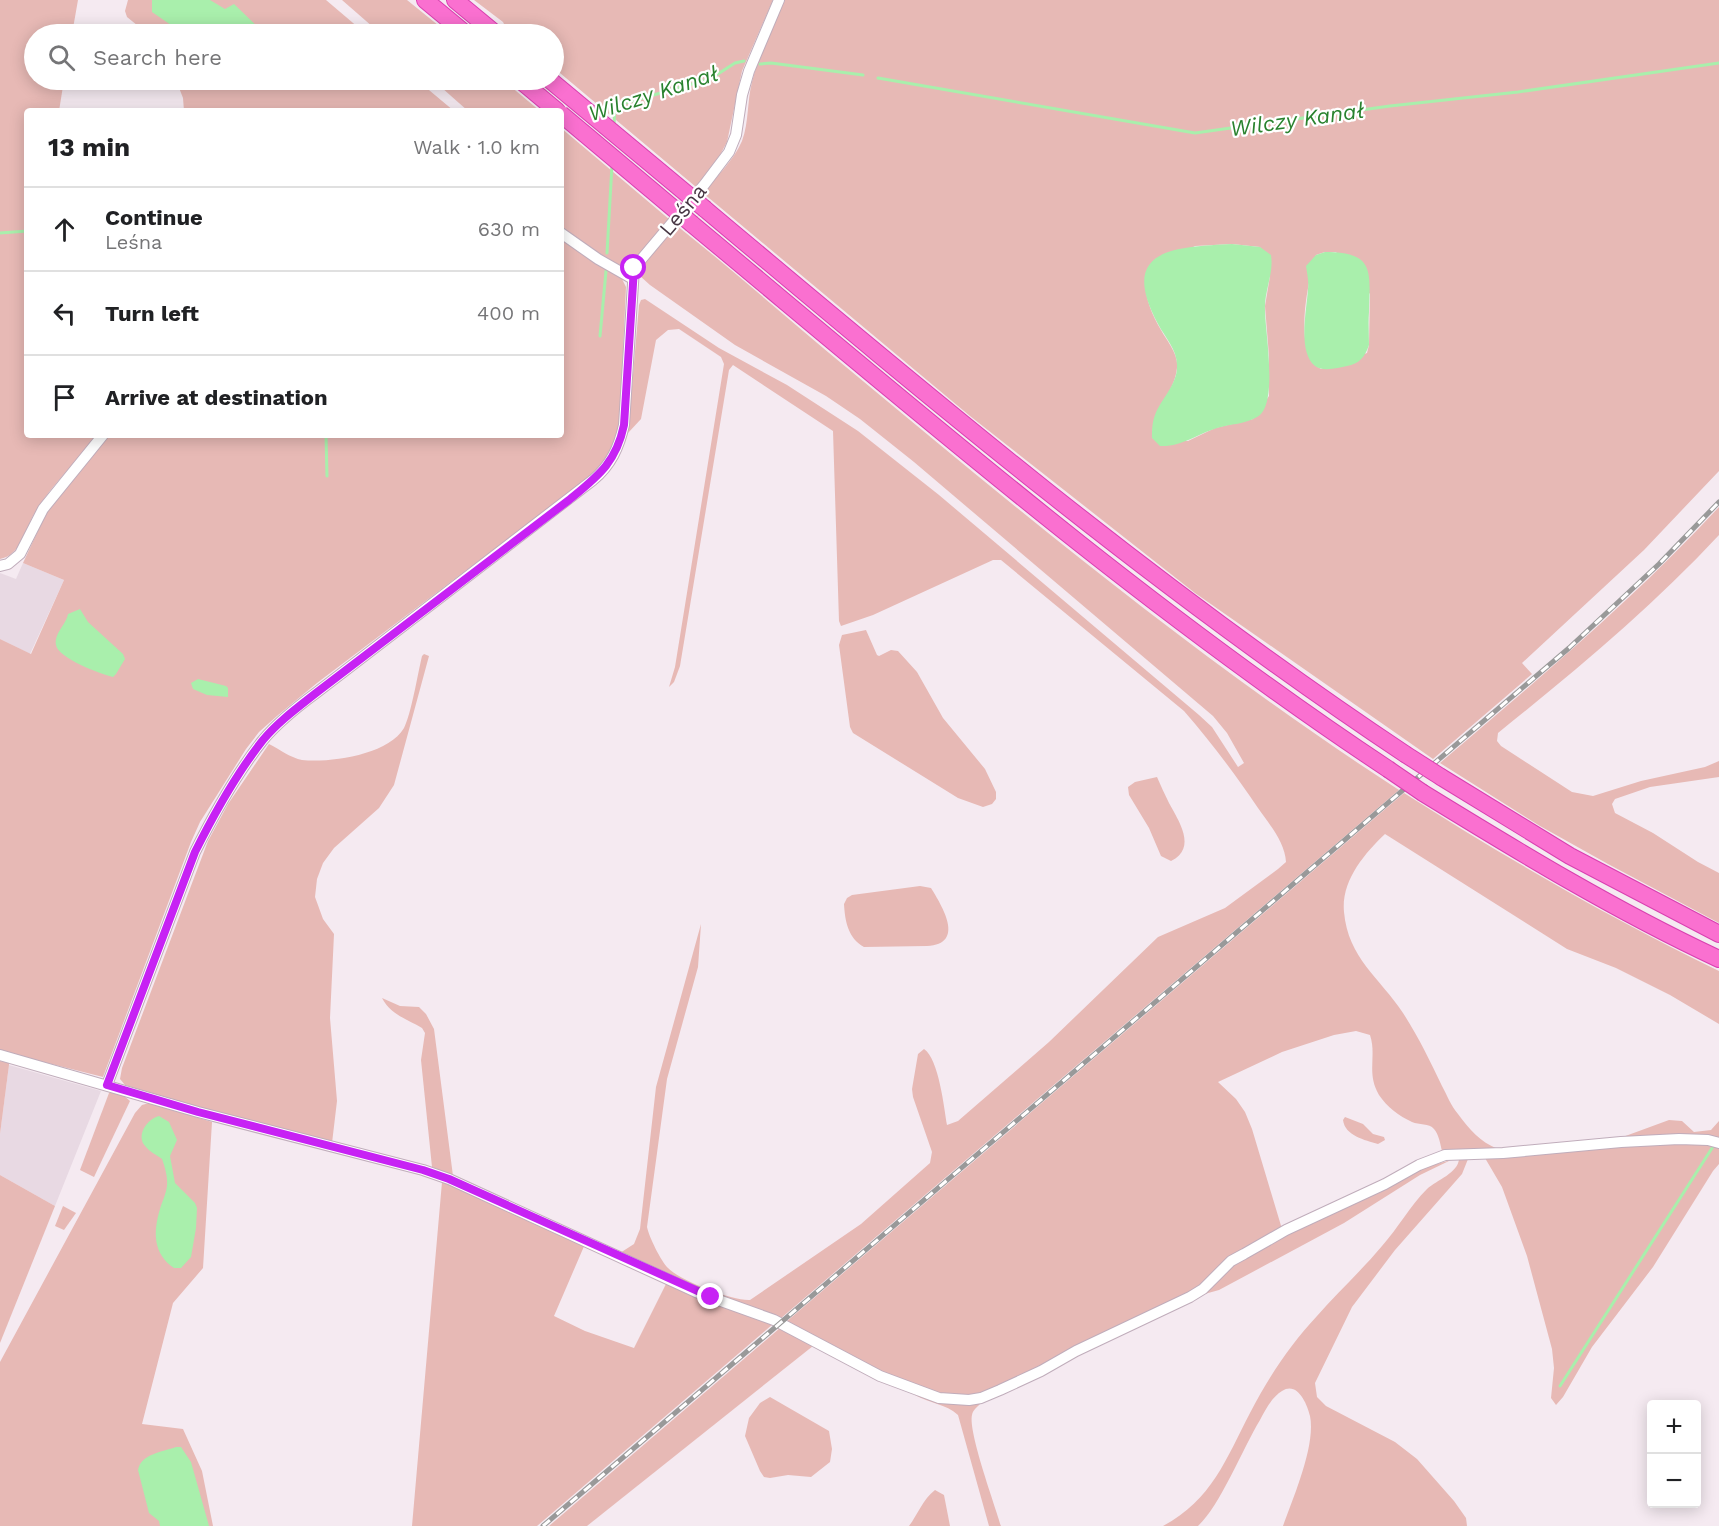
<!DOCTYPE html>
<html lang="en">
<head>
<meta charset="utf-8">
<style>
  :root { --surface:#fff; --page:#f6f6f6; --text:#202124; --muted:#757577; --line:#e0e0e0 }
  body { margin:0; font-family:"Work Sans",sans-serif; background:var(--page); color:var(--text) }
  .controls { position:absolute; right:18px; bottom:18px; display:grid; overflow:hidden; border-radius:6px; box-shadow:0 3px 15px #0003 }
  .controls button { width:54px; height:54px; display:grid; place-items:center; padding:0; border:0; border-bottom:2px solid var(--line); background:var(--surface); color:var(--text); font:30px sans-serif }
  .stop { position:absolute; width:18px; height:18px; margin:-14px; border:4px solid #c722f4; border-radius:50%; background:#fff }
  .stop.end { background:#c722f4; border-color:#fff; box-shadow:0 2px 6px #0008 }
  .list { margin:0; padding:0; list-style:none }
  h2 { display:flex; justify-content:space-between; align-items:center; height:78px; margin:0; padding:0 24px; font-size:26px }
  h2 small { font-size:20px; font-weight:400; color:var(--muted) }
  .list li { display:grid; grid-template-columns:39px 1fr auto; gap:18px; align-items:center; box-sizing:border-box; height:84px; padding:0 24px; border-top:2px solid var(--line) }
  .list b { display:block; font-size:22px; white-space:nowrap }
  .list p { margin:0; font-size:20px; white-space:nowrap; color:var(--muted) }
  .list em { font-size:20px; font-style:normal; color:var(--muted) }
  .icon { flex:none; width:33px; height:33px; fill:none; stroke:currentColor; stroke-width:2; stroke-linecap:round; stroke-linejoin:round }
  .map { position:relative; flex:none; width:1719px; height:1526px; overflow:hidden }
  .search { position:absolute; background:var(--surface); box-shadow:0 3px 15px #0003; left:24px; top:24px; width:540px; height:66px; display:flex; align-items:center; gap:15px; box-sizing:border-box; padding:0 21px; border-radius:33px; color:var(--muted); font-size:22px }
  .panel { position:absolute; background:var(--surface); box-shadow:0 3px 15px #0003; left:24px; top:108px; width:540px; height:330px; border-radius:6px }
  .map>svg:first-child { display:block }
  .residential { fill:#e8d9e3 }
  .green { fill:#e7b9b5; fill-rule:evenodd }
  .water { fill:#a9efac }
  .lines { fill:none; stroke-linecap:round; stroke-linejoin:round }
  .stream { stroke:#a9efac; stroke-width:3 }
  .minor-casing { stroke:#c0adbb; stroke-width:12 }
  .highway-casing { stroke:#d940b0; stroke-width:18 }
  .minor { stroke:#fff; stroke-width:10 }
  .highway { stroke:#fa70d0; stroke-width:16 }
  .rail-casing { stroke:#999; stroke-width:5 }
  .rail { stroke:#fff; stroke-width:3; stroke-dasharray:9; stroke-linecap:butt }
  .highway-bridge-casing { stroke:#d940b0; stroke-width:18; stroke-linecap:butt }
  .highway-bridge { stroke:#fa70d0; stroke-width:16 }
  .route { stroke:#c722f4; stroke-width:8 }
  .labels { text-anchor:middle; stroke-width:4.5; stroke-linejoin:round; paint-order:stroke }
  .street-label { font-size:21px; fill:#493845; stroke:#fff }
  .water-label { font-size:22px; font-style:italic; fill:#29822e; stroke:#fff }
</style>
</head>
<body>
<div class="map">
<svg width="1719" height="1526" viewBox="0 0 1719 1526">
  <rect width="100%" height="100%" fill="#f5eaf1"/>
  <!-- residential -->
  <g class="residential">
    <polygon points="23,563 64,580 30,654 0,639 0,573 16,579"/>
    <polygon points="9,1065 101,1091 55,1206 0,1175 0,1134"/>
  </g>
  <!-- green -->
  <g class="green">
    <path d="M0,0H78L72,34H34V80H64L59,111H27V435H99C78,460 49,487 33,516C25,532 20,555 0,559Z"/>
    <polygon points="128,0 326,0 366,34 148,34 127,17 125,11"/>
    <polygon points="342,0 407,0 449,34 381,34"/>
    <polygon points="474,0 773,0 742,71 727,142 720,155 696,187 554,68 554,34 514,34 505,26 503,22"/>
    <path d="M785,0H1719V471L1644,550L1522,663L1532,674L1433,759L1195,593L970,416L703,193C716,177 734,160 742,141C749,122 747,101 752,82C759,54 773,26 785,0ZM1232,244L1260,247L1270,276L1265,306L1269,356V396L1253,419L1215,428L1188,441L1152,438C1153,406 1174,395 1177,368C1179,355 1167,341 1161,330C1151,313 1143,294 1146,273L1195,246ZM1325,252H1336L1370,294L1369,345L1367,353L1321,369C1292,355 1308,280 1316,255Z"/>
    <polygon points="176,80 417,80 454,111 184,111 183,98"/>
    <polygon points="433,80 503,80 540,111 468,111"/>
    <path d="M561,128L670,220L633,261C629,264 625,267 619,265C603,261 576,237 561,227Z"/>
    <path d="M676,225C734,271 789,320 846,367C1024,515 1204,664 1399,790L780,1319L700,1290L620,1253L634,1244L640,1229L656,1087L701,924L698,967L667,1079L647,1227C649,1237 661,1261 668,1268C681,1281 732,1301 750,1300L861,1224L930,1163L932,1152L913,1097L912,1089L918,1054L924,1049C939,1059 944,1108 947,1125L958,1121L1049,1042L1158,937L1225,908L1278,869L1286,862C1285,842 1269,824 1258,808C1235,774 1211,742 1184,711L1001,560H993L873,615L841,626L839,621L833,431L733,365L729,370L680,666L674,682L669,687L675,667L724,364L721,357L679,329L668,330L656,340L641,419L628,433L639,305L641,300L645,299L719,348L787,385L858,431L939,495L1199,715L1212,727L1238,767L1244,763L1227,733L1213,716L914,462L860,419L826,396L735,345L650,285L640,276L641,266Z"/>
    <path d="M561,237L622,279L626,287L620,418C617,438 610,453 599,470L317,683L277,716L259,732L246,749L200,822L191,842L103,1077L0,1051V639L31,654L64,580L23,563L48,509L91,458L108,435H561Z"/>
    <path d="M1719,507V535C1652,607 1575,671 1498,733L1497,741L1501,746L1572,792L1593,796L1641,781L1705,767L1719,761V777L1650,787L1615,799L1612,804L1615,813L1653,833L1698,862L1719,873V923L1608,864L1540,826L1440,763C1536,681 1633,600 1719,507Z"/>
    <polygon points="866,630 877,655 879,656 891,650 898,651 917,672 943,718 985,769 996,792 996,799 992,804 983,807 958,798 853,733 850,727 839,645 842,635"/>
    <path d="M424,654L429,656L394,785L379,808L334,848L323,863L317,879L315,897L323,919L334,934L330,1018L337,1101L332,1143L169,1099L125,1085L120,1079L122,1068L208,841L228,804L269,744C279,749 291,758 302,760C330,763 388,755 404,728C411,715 418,673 422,656Z"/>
    <path d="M1157,777C1161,786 1165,795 1169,803C1178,820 1198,848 1171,861L1161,856L1149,828L1129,795L1128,787L1135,782Z"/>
    <path d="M1404,793C1506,858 1610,918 1719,971V1024L1670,995L1616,968L1567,949L1385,834C1364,854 1341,881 1344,912C1348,958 1380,978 1403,1013C1418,1036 1430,1061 1442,1086C1447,1095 1451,1106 1458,1114C1469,1129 1480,1142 1498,1149L1442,1151C1440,1143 1439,1135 1434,1129C1429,1123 1419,1125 1412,1122C1399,1116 1387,1107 1379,1095C1366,1073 1377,1056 1370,1035L1356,1031L1334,1035L1282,1052L1218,1082L1236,1099L1245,1112L1252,1129L1282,1229L1228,1258L1207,1279L1190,1292L1027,1373L989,1391L971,1395L938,1393L884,1374L786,1322Z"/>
    <path d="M920,886L931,888C942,906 966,944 927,946L864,947C848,938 845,921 844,904L847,898L852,895Z"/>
    <path d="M382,998L400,1006L419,1007L426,1014L434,1029L453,1176L432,1167L421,1060L425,1033L422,1028C407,1019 391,1015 382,998Z"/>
    <polygon points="0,1061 9,1063 9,1065 0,1134"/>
    <polygon points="112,1091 123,1095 130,1101 94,1177 80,1170 109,1093"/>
    <polygon points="149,1103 212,1122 203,1268 173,1303 142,1424 183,1429 202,1471 213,1526 0,1526 0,1362 135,1113 142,1105"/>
    <path d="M1345,1117L1363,1124L1373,1134L1384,1137L1385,1140L1378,1144C1365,1140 1345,1136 1343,1120Z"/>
    <polygon points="1669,1120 1682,1121 1694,1132 1711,1130 1719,1121 1719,1140 1620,1138"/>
    <polygon points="1692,1143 1719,1147 1719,1164 1713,1171 1653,1267 1592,1347 1563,1397 1556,1405 1551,1398 1554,1368 1552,1349 1527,1256 1502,1187 1485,1158 1574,1149"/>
    <path d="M1459,1159H1468L1462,1174L1395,1250L1352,1307L1315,1383L1317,1397L1326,1406L1395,1442L1417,1459L1454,1501L1466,1518L1467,1526H1283C1293,1498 1316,1445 1310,1416C1307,1403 1297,1381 1282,1391C1272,1397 1265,1410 1260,1420C1243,1448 1220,1506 1198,1526H1163C1212,1500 1226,1459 1250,1413C1268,1378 1290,1345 1317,1316C1338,1292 1362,1270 1382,1246C1398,1228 1410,1206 1427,1189C1437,1180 1458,1173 1459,1159Z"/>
    <polygon points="1451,1160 1420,1175 1344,1223 1219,1290 1201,1295 1228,1269 1278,1240 1422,1168"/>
    <polygon points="0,1175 55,1206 0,1343"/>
    <polygon points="442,1182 585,1244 554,1316 585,1331 634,1348 667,1282 773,1324 537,1526 412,1526"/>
    <polygon points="63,1206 76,1213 64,1230 55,1226"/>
    <polygon points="780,1328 813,1346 587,1526 549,1526"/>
    <path d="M915,1395L952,1404H980C976,1408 973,1410 972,1415C968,1432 995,1505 1001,1526H989L958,1415C946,1404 929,1403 915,1395Z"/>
    <polygon points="770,1397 829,1431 832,1449 830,1462 811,1477 788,1475 770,1478 764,1477 760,1471 745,1436 749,1418 760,1403"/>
    <path d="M935,1490L944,1495L950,1526H909C918,1514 923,1499 935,1490Z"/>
  </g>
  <!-- water -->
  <g class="water">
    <polygon points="152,0 210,0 225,9 234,4 265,34 184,34 152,12"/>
    <path d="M1232,244L1260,247L1271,255C1274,274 1264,291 1265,310C1265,332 1279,406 1257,417C1246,424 1230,424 1217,428C1197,434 1182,447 1160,446L1152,438C1152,430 1152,423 1155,415C1161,399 1178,384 1177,365C1177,350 1165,337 1158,324C1117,248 1175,247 1232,244Z"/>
    <path d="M1325,252C1375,252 1370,271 1369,312C1368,323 1369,334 1369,345C1365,357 1359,364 1347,366C1338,368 1323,372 1315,366C1297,351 1307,309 1308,289C1309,281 1307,273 1306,266L1316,255Z"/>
    <path d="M80,609L88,622L123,654L125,659L116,674L113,677C100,674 58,658 56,645C54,633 66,625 68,614Z"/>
    <polygon points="198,679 226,686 228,688 228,697 207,695 193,689 191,683"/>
    <path d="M159,1116L169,1122L177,1140L170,1156L175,1183L195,1203L197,1208L196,1228L191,1257L181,1268H174C153,1254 153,1232 160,1209C162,1202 166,1194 167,1186C168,1178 165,1167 162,1159C157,1155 150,1152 146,1147C135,1136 147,1119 159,1116Z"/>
    <path d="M176,1447H181L191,1462L209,1526H160L159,1521L149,1513L138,1470C141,1454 162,1452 176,1447Z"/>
  </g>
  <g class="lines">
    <!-- stream -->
    <g class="stream">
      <polyline points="760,64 771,63 863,75"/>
      <polyline points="878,78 1195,133 1390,106 1518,92 1719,63"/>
      <polyline points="597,111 710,79 735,63 744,61"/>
      <polyline points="614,126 615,105"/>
      <polyline points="0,233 27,231"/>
      <polyline points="607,253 612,165"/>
      <polyline points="600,336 606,271"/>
      <polyline points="326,435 327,476"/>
      <polyline points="1560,1386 1714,1145"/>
    </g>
    <!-- minor casing -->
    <g class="minor-casing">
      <g id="minor">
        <polyline points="561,233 598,259 633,279"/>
        <polyline points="0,566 8,564 20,554 43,509 103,435"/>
        <polyline points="0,1055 198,1112 423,1170 449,1179 696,1292 774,1320 880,1376 939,1398 969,1400 981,1398 1000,1390 1041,1371 1076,1351 1190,1297 1203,1289 1231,1261 1244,1254 1286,1230 1385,1184 1419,1165 1445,1155 1503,1153 1621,1142 1679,1139 1708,1140 1719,1143"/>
        <path d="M107,1085L195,852C214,814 236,774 263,740C278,722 297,707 316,693L593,480C611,465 619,447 624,425L634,268L704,185L729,152L736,135L742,95L749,71L779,0"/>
      </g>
    </g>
    <!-- highway casing -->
    <g class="highway-casing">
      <g id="highway">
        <polyline points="425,0 466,34"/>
        <polyline points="455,0 496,34"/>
        <polyline points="520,80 557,111"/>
        <path d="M705,209C931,399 1158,590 1405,754"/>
        <path d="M692,224C918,412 1142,606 1388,769"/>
        <polyline points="1441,777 1570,856 1719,934"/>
        <path d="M1423,793C1519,852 1616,911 1719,959"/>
      </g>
    </g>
    <!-- minor -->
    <use href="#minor" class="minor"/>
    <!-- highway -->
    <use href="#highway" class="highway"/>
    <!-- rail casing -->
    <g class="rail-casing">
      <polyline id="rail" points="543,1526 1569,648 1659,564 1719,502"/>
    </g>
    <!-- rail -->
    <use href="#rail" class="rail"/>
    <!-- highway-bridge casing -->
    <g class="highway-bridge-casing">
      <g id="highway-bridge">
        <polyline points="550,80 705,209"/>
        <polyline points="561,114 692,224"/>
        <polyline points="1405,754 1441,777"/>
        <polyline points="1388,769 1423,793"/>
      </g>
    </g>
    <!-- highway-bridge -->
    <use href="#highway-bridge" class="highway-bridge"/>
  </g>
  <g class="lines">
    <!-- route -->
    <path class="route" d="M634,268L624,425C616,463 598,476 569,500L316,693C297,708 278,722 263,740C236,774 214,814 195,852L107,1085L198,1112L423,1170L449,1179L711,1297"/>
  </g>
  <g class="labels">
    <!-- street labels -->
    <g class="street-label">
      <text transform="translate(683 210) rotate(-50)" y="7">Leśna</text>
    </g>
    <!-- water labels -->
    <g class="water-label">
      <text transform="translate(653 93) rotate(-18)" y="8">Wilczy Kanał</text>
      <text transform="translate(1297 119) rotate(-8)" y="8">Wilczy Kanał</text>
    </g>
  </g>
</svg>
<div class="controls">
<button>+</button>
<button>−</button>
</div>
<div class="stop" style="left:634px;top:268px"></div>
<div class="stop end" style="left:711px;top:1297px"></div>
<div class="search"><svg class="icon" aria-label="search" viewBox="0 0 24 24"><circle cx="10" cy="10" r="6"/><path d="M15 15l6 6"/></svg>Search here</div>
<section class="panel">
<h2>13 min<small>Walk · 1.0 km</small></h2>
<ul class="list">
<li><svg class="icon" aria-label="ahead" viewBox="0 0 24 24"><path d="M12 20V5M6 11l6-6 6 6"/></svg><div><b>Continue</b><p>Leśna</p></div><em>630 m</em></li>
<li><svg class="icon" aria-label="left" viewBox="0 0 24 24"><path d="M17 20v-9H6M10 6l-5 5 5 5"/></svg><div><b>Turn left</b></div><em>400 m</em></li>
<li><svg class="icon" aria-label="arrive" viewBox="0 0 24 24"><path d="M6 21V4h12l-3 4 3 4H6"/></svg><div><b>Arrive at destination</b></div></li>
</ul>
</section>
</div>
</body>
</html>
